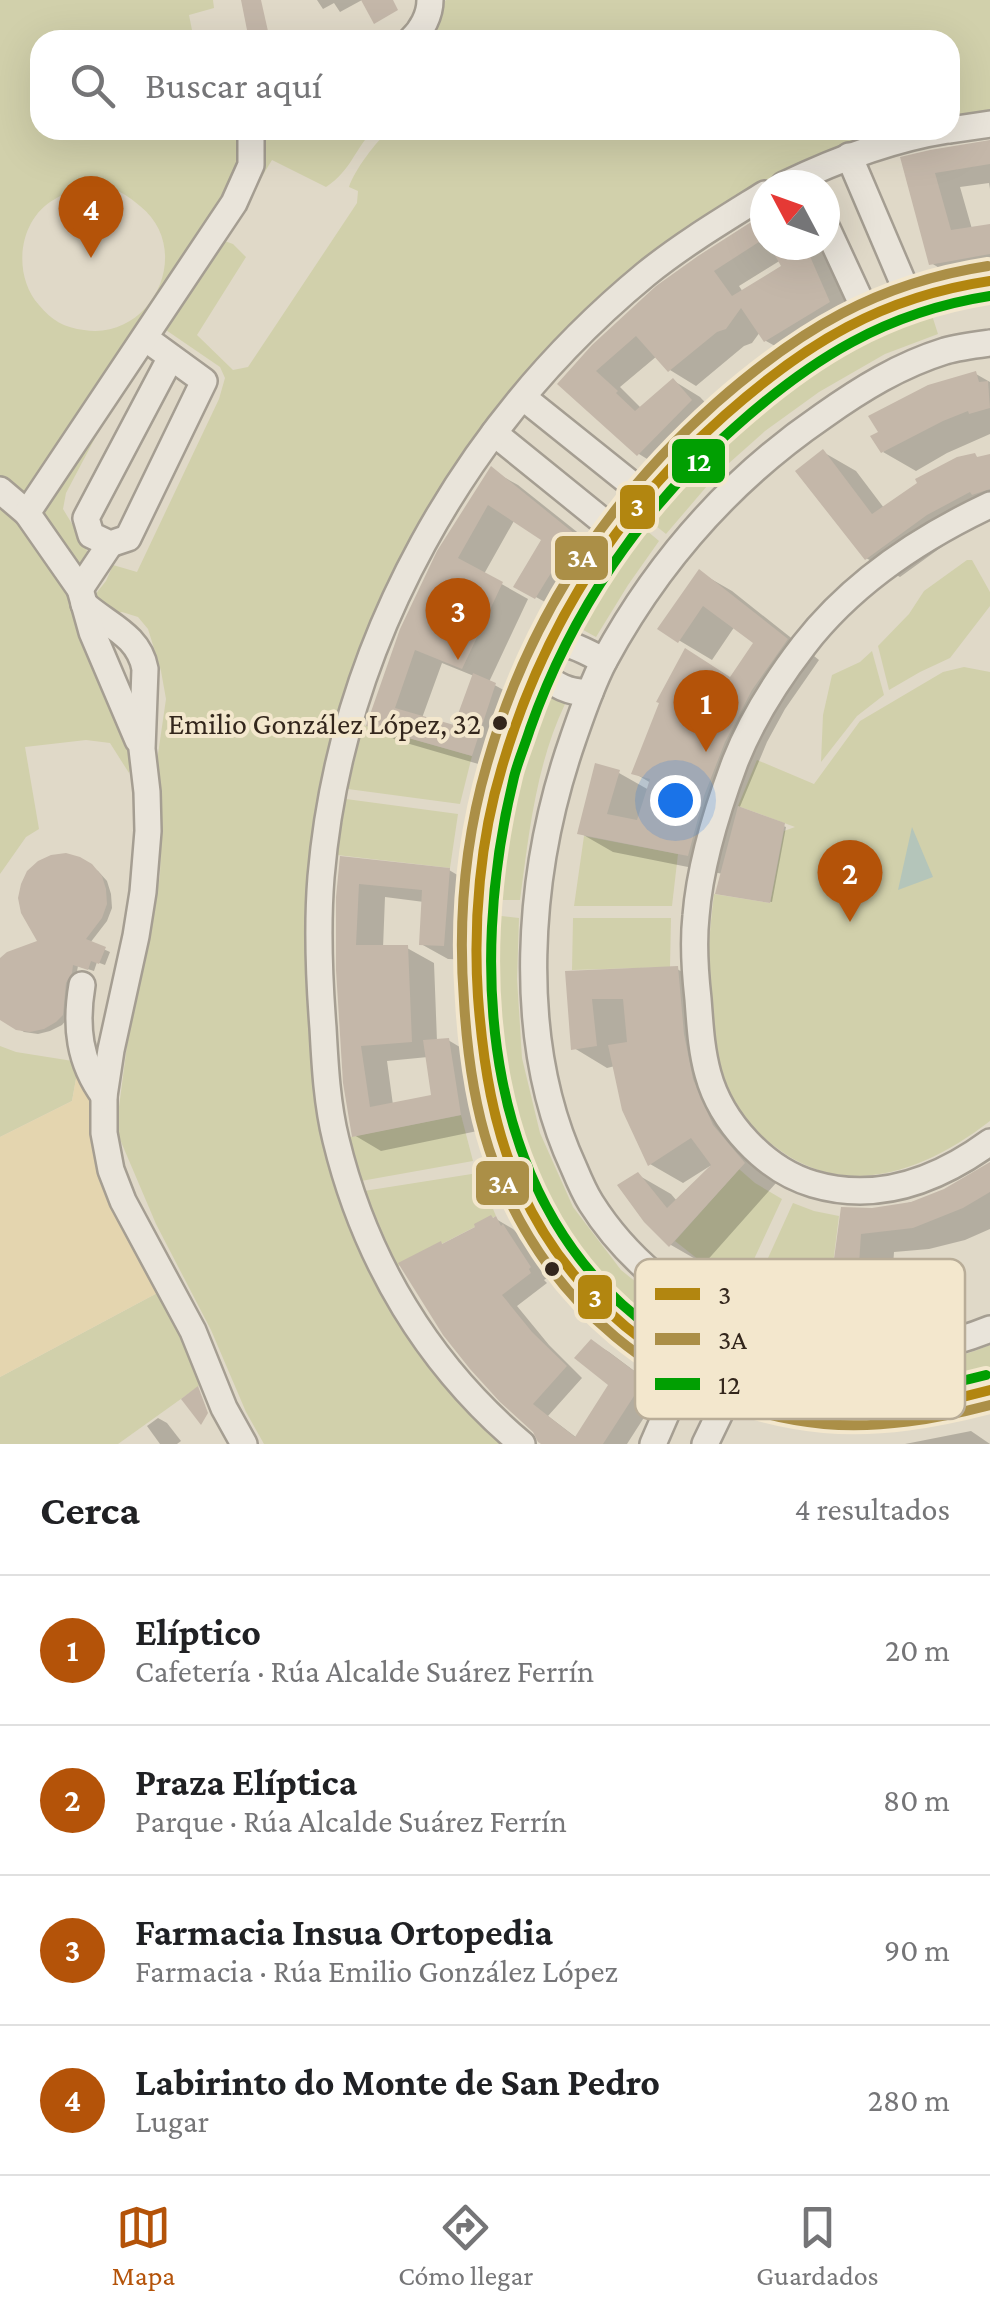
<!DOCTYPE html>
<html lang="es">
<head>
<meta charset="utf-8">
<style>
  :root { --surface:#fff; --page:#f2f2f2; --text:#202124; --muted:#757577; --line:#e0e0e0; --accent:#b45309 }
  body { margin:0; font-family:"Crimson Pro",serif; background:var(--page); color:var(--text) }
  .compass { position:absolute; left:750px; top:170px; width:90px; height:90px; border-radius:50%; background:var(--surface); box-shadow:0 10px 40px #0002; rotate:311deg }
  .you { position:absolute; left:675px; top:800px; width:35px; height:35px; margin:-25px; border:8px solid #fff; border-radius:50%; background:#1a73e8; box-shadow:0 0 0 15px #1a73e833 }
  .badge { display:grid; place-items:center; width:65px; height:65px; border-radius:50%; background:var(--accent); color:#fff; font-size:32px; font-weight:700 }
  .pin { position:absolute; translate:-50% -82px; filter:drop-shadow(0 2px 5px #0008) }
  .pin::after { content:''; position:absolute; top:52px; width:35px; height:30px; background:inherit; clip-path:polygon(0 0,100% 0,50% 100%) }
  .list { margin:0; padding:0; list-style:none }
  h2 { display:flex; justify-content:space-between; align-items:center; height:130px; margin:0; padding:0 40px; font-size:42px }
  h2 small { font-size:32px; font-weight:400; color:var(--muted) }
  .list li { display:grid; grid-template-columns:65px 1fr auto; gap:30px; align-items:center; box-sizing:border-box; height:150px; padding:0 40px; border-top:2px solid var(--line) }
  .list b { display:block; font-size:38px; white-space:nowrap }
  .list p { margin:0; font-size:32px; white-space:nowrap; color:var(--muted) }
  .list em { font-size:32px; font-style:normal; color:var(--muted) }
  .icon { flex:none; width:55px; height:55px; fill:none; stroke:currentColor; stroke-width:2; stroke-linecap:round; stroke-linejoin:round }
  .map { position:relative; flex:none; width:990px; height:1444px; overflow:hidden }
  .search { position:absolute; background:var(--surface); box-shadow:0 10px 40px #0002; left:30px; right:30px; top:30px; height:110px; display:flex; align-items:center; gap:25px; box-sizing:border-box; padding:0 35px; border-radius:30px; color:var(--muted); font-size:38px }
  .sheet { height:730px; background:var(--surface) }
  nav { display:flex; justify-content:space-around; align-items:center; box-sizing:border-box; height:140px; border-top:2px solid var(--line); background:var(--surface); font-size:28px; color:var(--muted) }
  nav a { display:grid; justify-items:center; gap:5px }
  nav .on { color:var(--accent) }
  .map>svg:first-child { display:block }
  .green { fill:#d1d0ab; fill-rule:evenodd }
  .sand { fill:#e4d5af }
  .water { fill:#b4c5ba }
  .shadow { fill:#0003; fill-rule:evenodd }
  .building { fill:#c4b7a9 }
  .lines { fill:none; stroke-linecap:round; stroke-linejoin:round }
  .minor-casing { stroke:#a59e92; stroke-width:30 }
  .minor { stroke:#e9e4da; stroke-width:25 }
  .bus-1-casing { stroke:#f3e7cd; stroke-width:18 }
  .bus-2-casing { stroke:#f3e7cd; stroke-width:18 }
  .bus-3-casing { stroke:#f3e7cd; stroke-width:18 }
  .bus-1 { stroke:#b28610; stroke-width:10 }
  .bus-2 { stroke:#ab8f47; stroke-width:10 }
  .bus-3 { stroke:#019f02; stroke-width:10 }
  .bus-dot { fill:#33261c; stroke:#f3e7cd; stroke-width:4 }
  .labels { text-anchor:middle; stroke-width:8; stroke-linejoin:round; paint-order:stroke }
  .bus-label { font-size:30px; fill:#33261c; stroke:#f3e7cd; text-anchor:end }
  .key { fill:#f3e7cd; stroke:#b9ad98; stroke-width:2.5 }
  .key-label { font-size:28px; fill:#33261c }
  .line-badge { stroke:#f3e7cd; stroke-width:4 }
  .badge-label { font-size:28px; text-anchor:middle; font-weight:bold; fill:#fff }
</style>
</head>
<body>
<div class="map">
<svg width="990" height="1444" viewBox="0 0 990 1444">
  <rect width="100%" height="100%" fill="#e0d9c8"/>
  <!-- green -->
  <g class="green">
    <path d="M0,0H213L214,8L189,15L194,40H40V130H243V150L234,183L18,514L69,586L134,756L129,773L110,743L86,740L25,747L39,829L26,837L0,874ZM92,187C99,188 108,188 115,190C124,193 133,200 140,206C195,250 152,341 84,330C65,328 51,320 39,305C12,275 18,219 55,199C66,192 80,190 92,187Z"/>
    <polygon points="446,0 990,0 990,118 950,121 950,40 425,40 440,7"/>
    <path d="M259,130H374C354,149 352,170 326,187L272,160L241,211Z"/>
    <path d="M390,130H909L671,246L426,518L394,575L369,635L310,900L348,1200L508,1444H264L246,1412L211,1330L156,1224L116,1130L129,1030L160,876L161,837L157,761L166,699L161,671L148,629L138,617L122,612L111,615L102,612L94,596L106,581L113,565L137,572L219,399L225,378L220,367L163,328L219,239L233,244L246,257L197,335L233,370L248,367L357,203L358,191L349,187C354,171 376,141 390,130Z"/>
    <path d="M930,309L938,334L885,354L819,392L765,431L719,472L666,534L646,518C683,478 719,437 762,403C812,363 871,335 930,309Z"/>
    <path d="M103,423L66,493L63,509L86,547L88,556L79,571C71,559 47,531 45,517C42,491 87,442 103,423Z"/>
    <polygon points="640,525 659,541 628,585 596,637 576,626 603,576"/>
    <polygon points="967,560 972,560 990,592 990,606 950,658 920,672 889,690 878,646 909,614 924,591"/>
    <polygon points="872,651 884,695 857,716 821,762 823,715 832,675 860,662"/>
    <path d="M964,667L990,672V1121C922,1173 842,1203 769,1142C751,1127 731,1105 722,1083C701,1027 707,952 714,894L770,903L784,831L795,827L738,806L757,760L814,784L860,721L943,672Z"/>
    <path d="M543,693L565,704C536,765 529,833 520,900H499C502,829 516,759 543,693Z"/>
    <polygon points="363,725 472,756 460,804 348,789"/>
    <polygon points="346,799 458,814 450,868 337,855"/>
    <polygon points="584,836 678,854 672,906 574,906"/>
    <polygon points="493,915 519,918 517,979 522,1058 540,1133 573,1207 621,1270 667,1307 718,1336 709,1355 639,1312 604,1278 555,1219 530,1167 509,1094 497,1011"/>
    <polygon points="573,918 671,918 670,967 572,970"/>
    <polygon points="0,1046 16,1052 79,1062 72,1101 0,1137"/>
    <polygon points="461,1115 473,1161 361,1181 350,1137"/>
    <polygon points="739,1169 755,1183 782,1199 742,1285 709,1268 675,1241"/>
    <polygon points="478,1173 496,1216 395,1268 364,1191"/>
    <polygon points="793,1203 814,1211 839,1216 827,1311 783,1302 753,1291"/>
    <polygon points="161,1291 185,1335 199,1386 118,1444 0,1444 0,1377"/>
    <path d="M731,1342C812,1377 909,1379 990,1345V1369L934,1387L868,1393L795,1386L722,1361Z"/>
  </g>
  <!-- sand -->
  <path class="sand" d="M79,1062L98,1064C95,1079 91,1095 91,1111C91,1178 131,1234 161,1291L0,1377V1137L72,1101Z"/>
  <!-- water -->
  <polygon class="water" points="912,827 933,877 898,890"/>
  <!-- shadow -->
  <g class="shadow">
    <polygon points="317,0 362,0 340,12 334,3 323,9"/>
    <polygon points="990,143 990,189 989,183 960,187 972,229 990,226 990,273 958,279 931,263 903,159"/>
    <path d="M765,216V245H824L855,317L793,356L766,341L760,332L752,343L744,346L696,386L670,370L657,356L620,387L642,409L674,381L700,397L718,416L665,470L639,454L560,383ZM781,260L785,266L743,292L739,286Z"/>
    <polygon points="976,374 990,382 990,434 947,453 916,471 883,452"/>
    <polygon points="823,452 856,471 884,508 975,456 981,459 990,457 990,518 954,538 900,577 866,558"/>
    <path d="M491,470L518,485L601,551L563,612L516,586L544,539L515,519L484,574L528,599L489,682L522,700L499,770L396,740L369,725ZM442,663L474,676L456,728L422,718Z"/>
    <polygon points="699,572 732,591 819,660 785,709 767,742 739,809 786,827 772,902 720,894 723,874 613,852 580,833 619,773 649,790 651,783 634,773 732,679 756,642 735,626 712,660 660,629"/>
    <path d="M343,858L449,870L476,886L471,960L448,959L421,944L424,902L385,897L383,948H407L434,963L437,1041L448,1040L475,1056L487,1129L381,1151L354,1135ZM428,1057L434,1097L393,1105L387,1061Z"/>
    <polygon points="79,859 98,871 107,881 111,894 112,908 107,921 90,943 110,952 105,965 97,962 94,971 78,966 68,1018 62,1025 50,1031 38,1034 24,1032 0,1017 0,961 40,942"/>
    <polygon points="677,969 711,988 716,1055 725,1100 746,1147 776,1183 704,1264 671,1245 646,1220 638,1175 671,1194 677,1201 711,1168 710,1166 683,1183 650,1164 615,1066 607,1068 574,1048 567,973"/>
    <polygon points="990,1164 990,1229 965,1240 929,1249 894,1252 891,1297 903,1296 936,1316 939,1336 893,1339 862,1337 829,1318 843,1209 872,1211 930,1198"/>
    <polygon points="496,1219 513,1229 521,1237 547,1278 544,1280 547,1283 517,1306 549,1345 582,1378 548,1416 577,1438 612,1384 592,1342 609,1352 661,1391 627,1444 545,1444 444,1246"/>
    <polygon points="158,1418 167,1423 181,1441 177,1444 160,1444 147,1426"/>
    <polygon points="971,1431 990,1444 905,1444"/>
  </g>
  <!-- building -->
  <g class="building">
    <polygon points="241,0 261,0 270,40 249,40"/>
    <polygon points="361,0 393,0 398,10 374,24"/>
    <polygon points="990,140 990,164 935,173 951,230 990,224 990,254 929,265 900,157 930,150"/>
    <polygon points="765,213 765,238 714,271 732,296 781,266 769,245 805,245 830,302 764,342 741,308 726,329 717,332 668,372 636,336 596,371 618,391 616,393 635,411 673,378 692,400 637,456 557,384 592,345 656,286 698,256"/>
    <polygon points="976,371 979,382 988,381 990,408 969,414 968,411 943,421 881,453 870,436 878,432 868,416 928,385"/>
    <polygon points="823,449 872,514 917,483 915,479 957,457 975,453 977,457 990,454 990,489 972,495 970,492 927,515 865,560 795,471"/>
    <polygon points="491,466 575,534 535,599 513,587 541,540 488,505 458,558 503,582 462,669 415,650 395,708 454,725 473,673 496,683 472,756 366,726 400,629 437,551"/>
    <polygon points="699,569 788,639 752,690 725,742 704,796 688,856 577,834 595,763 620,770 607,814 637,820 650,779 631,774 659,703 656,702 685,648 730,677 753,643 703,606 678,643 657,629"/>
    <polygon points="738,806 785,823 770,903 715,894"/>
    <polygon points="66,853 80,857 92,864 102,876 106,889 107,904 102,918 86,939 106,947 99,964 91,961 88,970 73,965 72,973 66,983 63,1015 56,1022 44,1029 30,1032 16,1030 0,1020 0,958 7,952 37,941 21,913 18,898 21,884 27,871 38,861 51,855"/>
    <polygon points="340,856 450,868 444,946 419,945 422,890 359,884 356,945 408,945 412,1042 361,1046 370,1107 431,1095 423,1040 449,1038 461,1115 352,1137 343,1083 336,970 336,897"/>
    <polygon points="678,966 684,1034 693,1079 713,1125 745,1163 669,1247 644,1222 617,1185 638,1172 667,1208 711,1165 691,1138 648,1166 622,1110 608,1045 627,1042 623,999 592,999 597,1046 571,1050 565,971"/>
    <polygon points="990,1162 990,1192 963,1208 913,1228 861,1234 857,1296 903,1294 907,1318 867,1322 826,1319 841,1207 872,1208 911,1202 944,1189"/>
    <polygon points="491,1215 493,1218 496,1216 501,1226 503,1224 531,1267 529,1269 531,1273 502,1295 532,1332 567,1366 533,1404 575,1437 608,1385 574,1358 591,1339 645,1379 603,1444 541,1444 538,1442 533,1432 500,1402 470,1369 443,1335 398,1263 441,1241 442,1244 475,1227 474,1224"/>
    <polygon points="198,1386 208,1413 201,1425 181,1399"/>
  </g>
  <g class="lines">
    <!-- minor casing -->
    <g class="minor-casing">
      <g id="minor">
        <path d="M411,40C422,30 430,15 430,0"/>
        <polyline points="950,130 990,124"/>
        <polyline points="849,156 910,299"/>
        <path d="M784,185C836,160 890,139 948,130"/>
        <polyline points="825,224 868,317"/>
        <path d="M990,281C970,284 950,287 931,292C868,309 809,348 757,387C556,542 447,797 482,1049C501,1183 555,1289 673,1361C772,1420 882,1422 990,1390"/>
        <polyline points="145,338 204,381 128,538 110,544 91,535 86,518 171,357"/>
        <path d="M990,343C975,345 959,347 945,351C900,365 861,389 823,416C731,479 657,563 604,661C591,686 582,713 573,739C527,871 514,1039 574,1168C579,1180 584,1192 591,1203C625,1257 677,1300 735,1326C815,1362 909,1362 990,1329"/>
        <polyline points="524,398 645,495"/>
        <polyline points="494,433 615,531"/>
        <polyline points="0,490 27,513"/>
        <path d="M990,505C920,538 852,583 804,645C777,680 751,721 735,762C717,810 700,864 696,916C693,943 695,972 698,999C700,1024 701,1049 708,1074C721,1122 765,1170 813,1184C877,1203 938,1180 990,1142"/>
        <polyline points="80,589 110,544"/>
        <path d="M84,604C107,625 139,635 145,669L142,749L147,792L148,831L143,892L136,936L111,1050L104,1096V1133L111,1170L123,1201L193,1331L224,1408L244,1444"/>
        <path d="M547,643C569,641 585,651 604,661"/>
        <path d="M534,670C552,682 567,694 590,692"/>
        <polyline points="138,740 92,632 80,589 27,513 234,203 251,165 251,130"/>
        <path d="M82,985C75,1026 79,1062 104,1096"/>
        <path d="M522,1444C428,1365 365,1260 336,1140C327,1104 325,1065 323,1028C319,977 317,927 321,877C341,642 465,423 646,274C683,244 725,219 765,194"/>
        <polyline points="653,1444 686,1368"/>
        <polyline points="705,1444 732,1388"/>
      </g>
    </g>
    <!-- minor -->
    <use href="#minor" class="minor"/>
    <!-- bus-1 casing -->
    <g class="bus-1-casing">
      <path id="bus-1" d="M990,281C882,297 806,343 725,415C616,511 543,627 502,767C480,839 473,922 478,997C483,1063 493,1129 521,1190C576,1311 694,1400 828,1410C883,1414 937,1404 990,1390"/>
    </g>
    <!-- bus-2 casing -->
    <g class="bus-2-casing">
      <path id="bus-2" d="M988,266C877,283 799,330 716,403C606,501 527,622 487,764C465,840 458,922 464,1001C467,1051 473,1100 489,1149C537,1298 666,1409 824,1424C880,1429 936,1419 990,1405"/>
    </g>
    <!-- bus-3 casing -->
    <g class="bus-3-casing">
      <path id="bus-3" d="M986,1375C867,1406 763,1405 658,1333C482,1211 467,968 514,777C518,761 525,745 530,729C571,612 641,509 734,428C811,359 886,312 990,296"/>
    </g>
    <!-- bus-1 -->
    <use href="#bus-1" class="bus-1"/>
    <!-- bus-2 -->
    <use href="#bus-2" class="bus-2"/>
    <!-- bus-3 -->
    <use href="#bus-3" class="bus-3"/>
  </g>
  <!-- markers -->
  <g class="bus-dot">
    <circle cx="500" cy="723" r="9"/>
    <circle cx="552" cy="1269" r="9"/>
  </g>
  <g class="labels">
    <!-- bus labels -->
    <g class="bus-label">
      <text x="481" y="734">Emilio González López, 32</text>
    </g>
  </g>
  <!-- legend -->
  <rect x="635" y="1259" width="330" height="160" rx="15" class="key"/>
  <rect x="655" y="1288" width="45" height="12" fill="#b28610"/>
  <rect x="655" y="1333" width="45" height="12" fill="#ab8f47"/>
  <rect x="655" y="1378" width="45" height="12" fill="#019f02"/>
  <g class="key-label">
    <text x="718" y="1304">3</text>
    <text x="718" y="1349">3A</text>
    <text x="718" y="1394">12</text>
  </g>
  <g class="line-badge">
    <rect x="670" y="437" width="57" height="48" rx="10" fill="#019f02"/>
    <rect x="618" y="483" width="39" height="48" rx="10" fill="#b28610"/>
    <rect x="553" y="534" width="57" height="48" rx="10" fill="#ab8f47"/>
    <rect x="474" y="1159" width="57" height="48" rx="10" fill="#ab8f47"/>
    <rect x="576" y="1273" width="38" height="48" rx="10" fill="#b28610"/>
  </g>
  <g class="badge-label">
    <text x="699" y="471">12</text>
    <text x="637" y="516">3</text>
    <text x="582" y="567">3A</text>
    <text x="503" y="1193">3A</text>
    <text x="595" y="1307">3</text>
  </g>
</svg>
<svg class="compass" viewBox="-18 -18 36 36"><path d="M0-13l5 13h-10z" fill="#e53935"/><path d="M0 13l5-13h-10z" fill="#757577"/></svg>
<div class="you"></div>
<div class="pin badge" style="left:706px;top:752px">1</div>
<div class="pin badge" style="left:850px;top:922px">2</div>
<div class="pin badge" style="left:458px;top:660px">3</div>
<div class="pin badge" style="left:91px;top:258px">4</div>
<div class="search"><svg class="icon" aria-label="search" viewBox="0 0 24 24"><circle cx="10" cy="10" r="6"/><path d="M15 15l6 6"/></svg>Buscar aquí</div>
</div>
<section class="sheet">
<h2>Cerca<small>4 resultados</small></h2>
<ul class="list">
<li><span class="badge">1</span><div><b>Elíptico</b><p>Cafetería · Rúa Alcalde Suárez Ferrín</p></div><em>20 m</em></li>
<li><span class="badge">2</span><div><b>Praza Elíptica</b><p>Parque · Rúa Alcalde Suárez Ferrín</p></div><em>80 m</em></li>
<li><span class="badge">3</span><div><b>Farmacia Insua Ortopedia</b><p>Farmacia · Rúa Emilio González López</p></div><em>90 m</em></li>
<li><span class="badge">4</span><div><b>Labirinto do Monte de San Pedro</b><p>Lugar</p></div><em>280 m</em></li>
</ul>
</section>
<nav>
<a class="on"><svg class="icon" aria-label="map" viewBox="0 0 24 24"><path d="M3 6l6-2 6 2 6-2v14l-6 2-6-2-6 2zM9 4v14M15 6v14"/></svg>Mapa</a>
<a><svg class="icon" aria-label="directions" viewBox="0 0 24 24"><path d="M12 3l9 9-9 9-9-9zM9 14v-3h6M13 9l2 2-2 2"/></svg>Cómo llegar</a>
<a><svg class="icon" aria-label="saved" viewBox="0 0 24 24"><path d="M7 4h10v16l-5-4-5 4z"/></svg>Guardados</a>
</nav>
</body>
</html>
